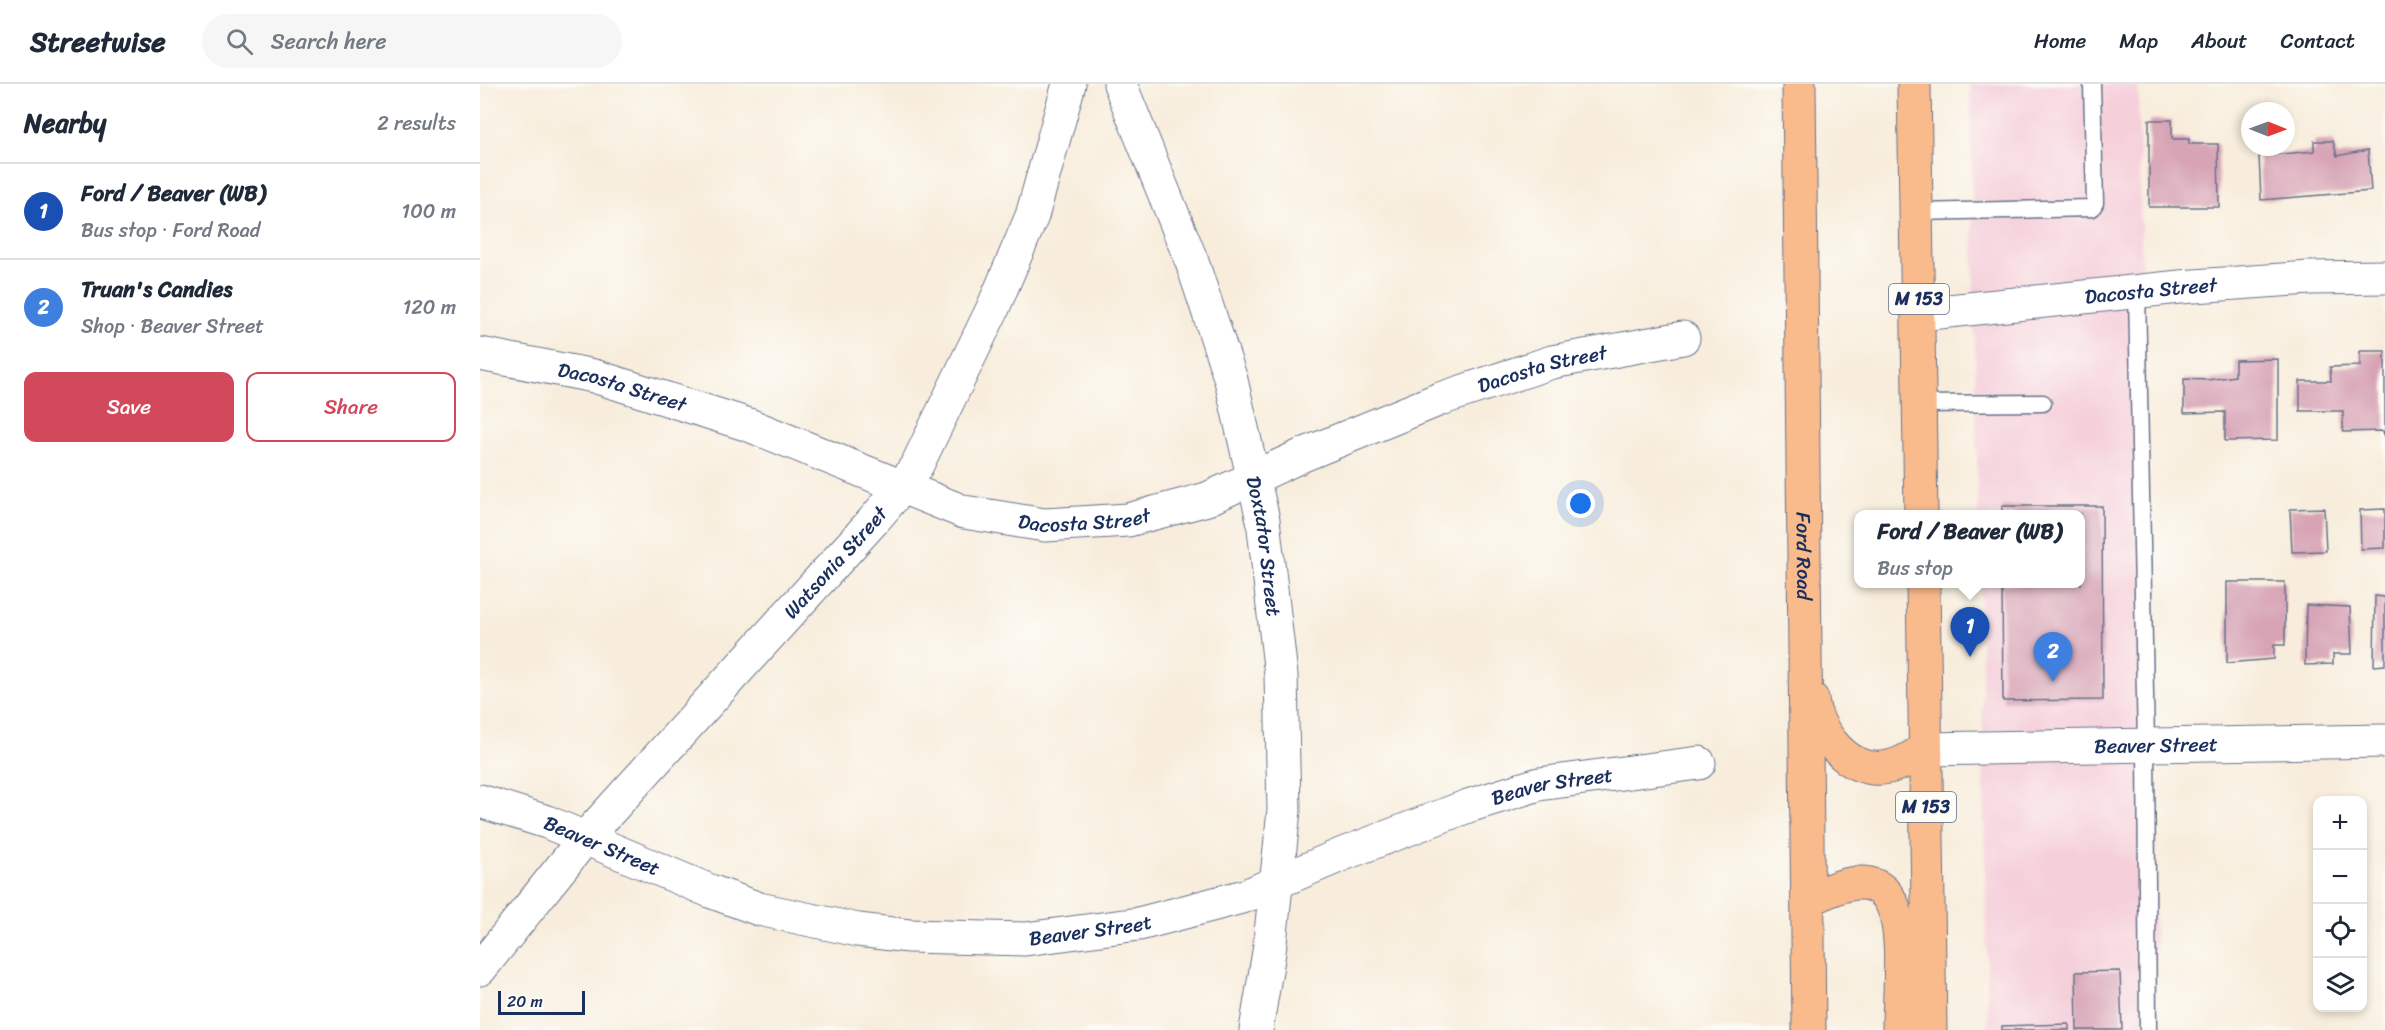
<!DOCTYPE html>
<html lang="en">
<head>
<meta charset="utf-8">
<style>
  :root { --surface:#fff; --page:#f6f6f7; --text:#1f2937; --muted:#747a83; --line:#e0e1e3; --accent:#d1495b }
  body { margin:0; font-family:Sriracha,sans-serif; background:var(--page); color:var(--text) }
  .controls { position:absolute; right:18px; bottom:18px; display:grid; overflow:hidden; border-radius:12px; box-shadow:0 3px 9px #0003 }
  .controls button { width:54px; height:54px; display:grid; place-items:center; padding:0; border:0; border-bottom:2px solid var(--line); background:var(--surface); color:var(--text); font:30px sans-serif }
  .compass { position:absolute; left:1761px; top:18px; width:54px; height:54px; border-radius:50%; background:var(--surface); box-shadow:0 3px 9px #0003; rotate:91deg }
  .scale { position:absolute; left:18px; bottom:15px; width:87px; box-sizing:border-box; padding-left:6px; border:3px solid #1b2f5e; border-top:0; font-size:16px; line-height:21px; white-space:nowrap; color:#1b2f5e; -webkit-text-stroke:4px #fdfcf7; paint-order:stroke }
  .you { position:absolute; left:1101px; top:420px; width:21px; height:21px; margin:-15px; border:4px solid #fff; border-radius:50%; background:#1a73e8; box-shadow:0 0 0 9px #1a73e833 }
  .badge { display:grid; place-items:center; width:39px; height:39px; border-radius:50%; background:var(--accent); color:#fff; font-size:20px; font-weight:700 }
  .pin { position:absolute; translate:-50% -50px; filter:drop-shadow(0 2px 3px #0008) }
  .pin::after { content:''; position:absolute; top:32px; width:21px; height:18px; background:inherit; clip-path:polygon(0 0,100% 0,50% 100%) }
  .popup { position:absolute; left:1374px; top:426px; width:231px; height:78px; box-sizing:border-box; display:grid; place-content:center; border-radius:12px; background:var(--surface); filter:drop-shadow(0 2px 4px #0005); font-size:20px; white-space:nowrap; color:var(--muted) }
  .popup b { font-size:22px; color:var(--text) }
  .popup::after { content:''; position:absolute; left:50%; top:100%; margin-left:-12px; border:12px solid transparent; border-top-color:var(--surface) }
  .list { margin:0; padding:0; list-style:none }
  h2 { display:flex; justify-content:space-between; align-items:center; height:78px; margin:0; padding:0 24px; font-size:26px }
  h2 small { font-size:20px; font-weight:400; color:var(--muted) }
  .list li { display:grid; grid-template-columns:39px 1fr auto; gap:18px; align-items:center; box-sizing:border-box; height:96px; padding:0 24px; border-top:2px solid var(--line) }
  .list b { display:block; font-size:22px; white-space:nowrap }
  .list p { margin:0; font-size:20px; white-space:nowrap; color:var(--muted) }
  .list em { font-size:20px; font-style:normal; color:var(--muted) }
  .actions { display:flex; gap:12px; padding:18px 24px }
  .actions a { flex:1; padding:14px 0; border:2px solid var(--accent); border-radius:12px; text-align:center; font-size:21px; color:var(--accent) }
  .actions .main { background:var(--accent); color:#fff }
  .icon { flex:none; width:33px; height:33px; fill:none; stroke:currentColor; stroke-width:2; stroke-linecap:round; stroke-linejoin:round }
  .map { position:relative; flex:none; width:1905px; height:946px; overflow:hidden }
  header { display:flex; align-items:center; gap:36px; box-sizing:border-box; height:84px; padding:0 30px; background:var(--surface); border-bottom:2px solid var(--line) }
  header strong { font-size:28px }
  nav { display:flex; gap:33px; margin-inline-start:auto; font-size:21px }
  .search { width:420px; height:54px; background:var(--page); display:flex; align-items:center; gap:15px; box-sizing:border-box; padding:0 21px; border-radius:33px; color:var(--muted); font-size:22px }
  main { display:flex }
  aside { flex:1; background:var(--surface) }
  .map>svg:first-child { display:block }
  .built { fill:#f5cfda }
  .building { fill:#d7a3b5 }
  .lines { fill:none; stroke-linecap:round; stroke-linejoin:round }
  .lane-casing { stroke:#68728a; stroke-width:19 }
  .street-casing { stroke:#68728a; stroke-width:35 }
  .primary-casing { stroke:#68728a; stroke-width:35 }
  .lane { stroke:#fff; stroke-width:16 }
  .street { stroke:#fff; stroke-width:33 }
  .primary { stroke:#fabb8c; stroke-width:33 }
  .labels { text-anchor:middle; stroke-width:6; stroke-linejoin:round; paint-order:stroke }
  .shield { fill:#fdfcf7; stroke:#5f6c8c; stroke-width:1.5 }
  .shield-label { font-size:18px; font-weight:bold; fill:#1b2f5e }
  .street-label { font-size:20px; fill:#1b2f5e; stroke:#fdfcf7 }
</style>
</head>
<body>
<header>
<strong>Streetwise</strong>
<div class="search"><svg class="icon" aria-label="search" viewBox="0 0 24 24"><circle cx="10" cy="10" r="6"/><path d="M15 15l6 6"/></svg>Search here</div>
<nav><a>Home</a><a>Map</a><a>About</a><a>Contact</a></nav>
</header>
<main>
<aside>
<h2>Nearby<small>2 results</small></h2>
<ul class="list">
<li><span class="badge" style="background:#1a4fb4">1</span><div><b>Ford / Beaver (WB)</b><p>Bus stop · Ford Road</p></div><em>100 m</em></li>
<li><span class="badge" style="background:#3f7fe0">2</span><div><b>Truan's Candies</b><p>Shop · Beaver Street</p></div><em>120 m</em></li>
</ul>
<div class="actions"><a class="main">Save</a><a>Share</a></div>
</aside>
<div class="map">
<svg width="1905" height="946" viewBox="0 0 1905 946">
  <rect width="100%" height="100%" fill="#fdfcf7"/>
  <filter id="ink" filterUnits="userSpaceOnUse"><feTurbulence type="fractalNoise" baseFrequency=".0167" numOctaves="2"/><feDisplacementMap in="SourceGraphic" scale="12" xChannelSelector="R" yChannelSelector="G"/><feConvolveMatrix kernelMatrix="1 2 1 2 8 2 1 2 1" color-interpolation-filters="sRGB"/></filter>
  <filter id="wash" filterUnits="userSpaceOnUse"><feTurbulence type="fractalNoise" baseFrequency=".008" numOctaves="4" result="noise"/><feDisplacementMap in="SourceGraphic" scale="24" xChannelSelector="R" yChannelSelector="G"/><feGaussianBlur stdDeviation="1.35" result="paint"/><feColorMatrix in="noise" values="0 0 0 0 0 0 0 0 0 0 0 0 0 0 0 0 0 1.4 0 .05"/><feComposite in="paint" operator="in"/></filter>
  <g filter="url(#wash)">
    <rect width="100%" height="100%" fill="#f8eddc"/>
    <!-- built -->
    <polygon class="built" points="1490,0 1658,0 1677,946 1508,946 1500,500 1601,500 1601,430 1498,430"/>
    <g id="blocks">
      <!-- building -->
      <g class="building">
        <polygon points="1669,36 1692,36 1692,55 1709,55 1709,60 1738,60 1739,123 1669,123"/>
        <polygon points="1834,57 1853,57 1857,72 1888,66 1891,107 1781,116 1779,72 1834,67"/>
        <polygon points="1880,267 1905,267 1905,353 1903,347 1863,348 1863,327 1820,327 1820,297 1851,297 1850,283 1880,282"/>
        <polygon points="1798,275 1798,356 1745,357 1745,328 1704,329 1704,295 1728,296 1755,292 1755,276"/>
        <polygon points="1522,422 1622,422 1623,616 1523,617 1522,500 1601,500 1601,430 1522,430"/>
        <polygon points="1844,424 1846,467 1812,468 1810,425"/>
        <polygon points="1905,425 1905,464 1881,465 1880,426"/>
        <polygon points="1747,498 1805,498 1805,561 1794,561 1794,575 1747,579"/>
        <polygon points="1895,512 1905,513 1905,581 1894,582"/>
        <polygon points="1826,521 1870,523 1872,570 1853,570 1853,580 1825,581"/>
        <polygon points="1640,887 1642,946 1597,946 1596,888"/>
        <polygon points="1589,940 1589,946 1522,946 1522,942"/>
      </g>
    </g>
  </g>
  <g filter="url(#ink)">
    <use href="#blocks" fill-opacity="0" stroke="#68728a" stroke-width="1.5"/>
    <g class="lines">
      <!-- lane casing -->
      <g class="lane-casing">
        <g id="lane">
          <polyline points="1436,128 1612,124 1615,119 1612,0"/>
          <polyline points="1657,208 1666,661 1668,946"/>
          <polyline points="1439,320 1563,319"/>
        </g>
      </g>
      <!-- street casing -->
      <g class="street-casing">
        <g id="street">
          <path id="s1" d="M640,0L712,178L751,296L783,436L801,591L804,726L789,868L776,946"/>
          <path id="s2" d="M1440,230L1700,203L1830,194L1905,193"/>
          <path id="s3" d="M0,270L114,292L269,341L484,428L565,441L648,436L727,415L823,371L960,315L1072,278L1203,254"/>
          <path id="s4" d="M1445,665L1905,657"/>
          <path id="s5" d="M0,717L67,738L230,807L279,825L378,846L429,852L545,855L659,840L765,812L863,770L988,722L1059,700L1219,679"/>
          <path id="s6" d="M0,885L105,754L393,437L422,403L437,381L513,224L552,132L589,0"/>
        </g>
      </g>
      <!-- primary casing -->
      <g class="primary-casing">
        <g id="primary">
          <path id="s7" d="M1319,0L1329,946"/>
          <polyline points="1434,0 1441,430"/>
          <polyline points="1443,500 1450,946"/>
          <path d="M1332,615C1335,644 1362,681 1393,684C1413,686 1430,675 1445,665"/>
          <path d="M1328,817C1441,753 1419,874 1419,946"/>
        </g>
      </g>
      <!-- lane -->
      <use href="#lane" class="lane"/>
      <!-- street -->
      <use href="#street" class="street"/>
      <!-- primary -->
      <use href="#primary" class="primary"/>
    </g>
  </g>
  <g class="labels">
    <!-- shield labels -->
    <g class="shield">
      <rect x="1409" y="200" width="60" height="30" rx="4.5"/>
      <rect x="1416" y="708" width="60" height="30" rx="4.5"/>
    </g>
    <g class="shield-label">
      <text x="1439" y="221">M 153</text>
      <text x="1446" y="729">M 153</text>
    </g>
    <!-- street labels -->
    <g class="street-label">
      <text dy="7" stroke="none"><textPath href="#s2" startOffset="232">Dacosta Street</textPath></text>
      <text dy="7" stroke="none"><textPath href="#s3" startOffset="1118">Dacosta Street</textPath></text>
      <text dy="7" stroke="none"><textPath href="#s3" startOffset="146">Dacosta Street</textPath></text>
      <text dy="7" stroke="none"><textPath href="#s3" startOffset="632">Dacosta Street</textPath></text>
      <text dy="7" stroke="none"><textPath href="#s1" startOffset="486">Doxtator Street</textPath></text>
      <text dy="7" stroke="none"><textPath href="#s7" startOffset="472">Ford Road</textPath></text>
      <text dy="7" stroke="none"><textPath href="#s6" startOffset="540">Watsonia Street</textPath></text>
      <text dy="7" stroke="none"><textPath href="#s4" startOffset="231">Beaver Street</textPath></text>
      <text dy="7" stroke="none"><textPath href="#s5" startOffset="1120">Beaver Street</textPath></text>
      <text dy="7" stroke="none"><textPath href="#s5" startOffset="130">Beaver Street</textPath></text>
      <text dy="7" stroke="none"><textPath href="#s5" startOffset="634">Beaver Street</textPath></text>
    </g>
  </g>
</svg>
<div class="controls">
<button>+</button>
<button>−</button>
<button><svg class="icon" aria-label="locate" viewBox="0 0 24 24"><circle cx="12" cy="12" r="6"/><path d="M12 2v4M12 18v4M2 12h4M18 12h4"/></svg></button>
<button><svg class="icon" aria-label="layers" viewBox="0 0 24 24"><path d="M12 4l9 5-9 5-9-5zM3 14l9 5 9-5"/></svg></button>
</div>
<svg class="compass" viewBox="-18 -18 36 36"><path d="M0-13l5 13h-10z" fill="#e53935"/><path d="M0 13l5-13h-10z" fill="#747a83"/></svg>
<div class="scale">20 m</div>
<div class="you"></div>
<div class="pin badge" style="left:1490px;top:573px;background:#1a4fb4">1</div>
<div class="popup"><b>Ford / Beaver (WB)</b>Bus stop</div>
<div class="pin badge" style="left:1573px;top:598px;background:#3f7fe0">2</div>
</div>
</main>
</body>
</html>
